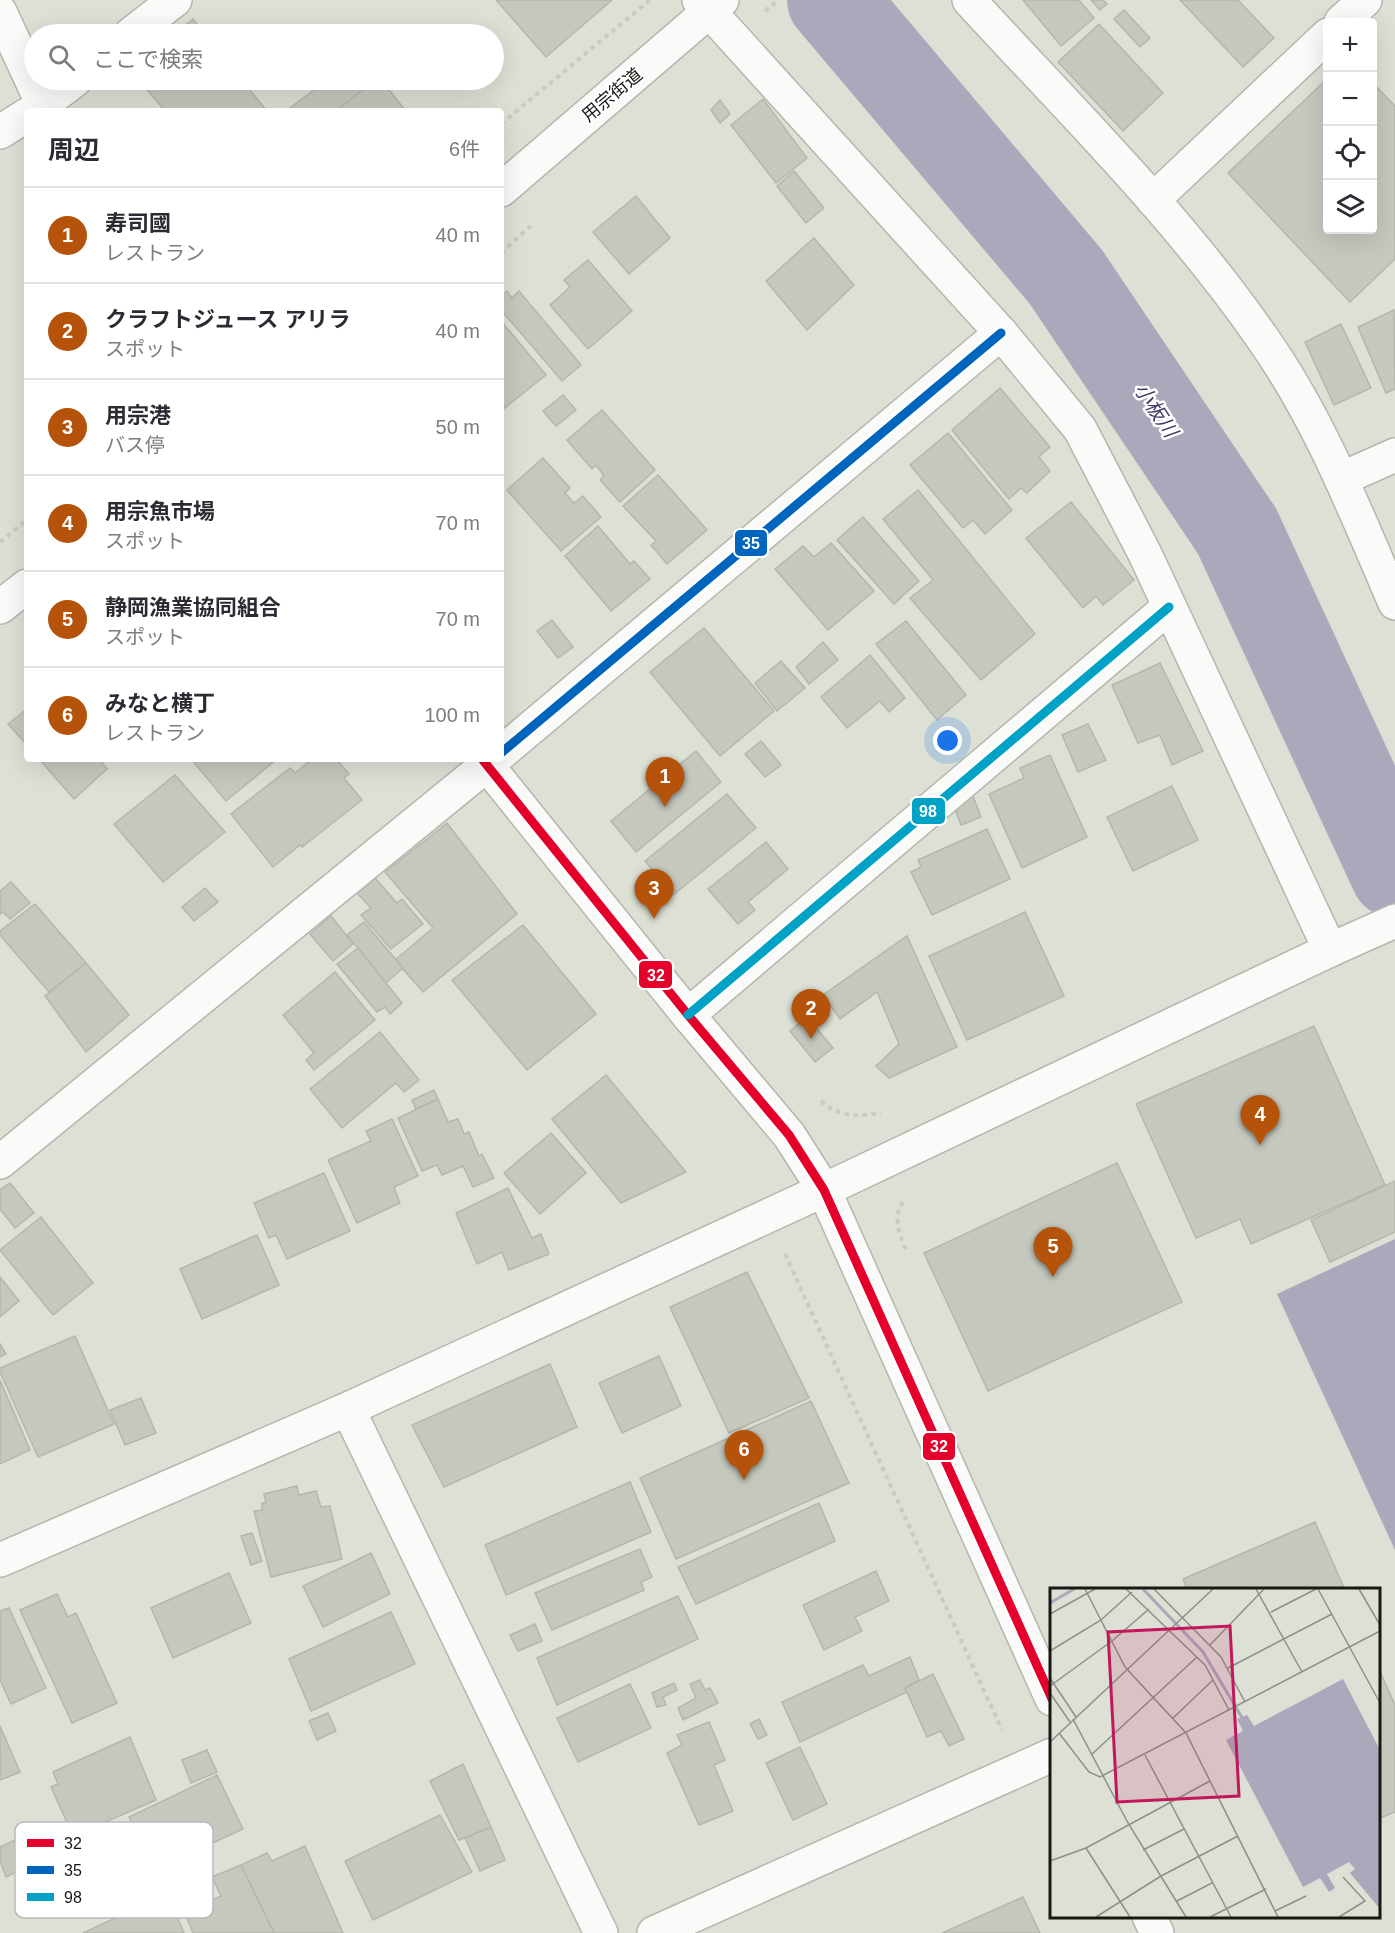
<!DOCTYPE html>
<html lang="ja">
<head>
<meta charset="utf-8">
<style>
  :root { --surface:#fff; --page:#f7f7f7; --text:#2b2b33; --muted:#7c7c81; --line:#e1e1e2; --accent:#b45309 }
  body { margin:0; font-family:Arial,"Noto Sans JP",sans-serif; background:var(--page); color:var(--text) }
  .controls { position:absolute; right:18px; top:18px; display:grid; overflow:hidden; border-radius:6px; box-shadow:0 6px 24px #0002 }
  .controls button { width:54px; height:54px; display:grid; place-items:center; padding:0; border:0; border-bottom:2px solid var(--line); background:var(--surface); color:var(--text); font:30px sans-serif }
  .you { position:absolute; left:948px; top:741px; width:21px; height:21px; margin:-15px; border:4px solid #fff; border-radius:50%; background:#1a73e8; box-shadow:0 0 0 9px #1a73e833 }
  .badge { display:grid; place-items:center; width:39px; height:39px; border-radius:50%; background:var(--accent); color:#fff; font-size:20px; font-weight:700 }
  .pin { position:absolute; translate:-50% -50px; filter:drop-shadow(0 2px 3px #0008) }
  .pin::after { content:''; position:absolute; top:32px; width:21px; height:18px; background:inherit; clip-path:polygon(0 0,100% 0,50% 100%) }
  .list { margin:0; padding:0; list-style:none }
  h2 { display:flex; justify-content:space-between; align-items:center; height:78px; margin:0; padding:0 24px; font-size:26px }
  h2 small { font-size:20px; font-weight:400; color:var(--muted) }
  .list li { display:grid; grid-template-columns:39px 1fr auto; gap:18px; align-items:center; box-sizing:border-box; height:96px; padding:0 24px; border-top:2px solid var(--line) }
  .list b { display:block; font-size:22px; white-space:nowrap }
  .list p { margin:0; font-size:20px; white-space:nowrap; color:var(--muted) }
  .list em { font-size:20px; font-style:normal; color:var(--muted) }
  .icon { flex:none; width:33px; height:33px; fill:none; stroke:currentColor; stroke-width:2; stroke-linecap:round; stroke-linejoin:round }
  .map { position:relative; flex:none; width:1395px; height:1933px; overflow:hidden }
  .search { position:absolute; background:var(--surface); box-shadow:0 6px 24px #0002; left:24px; top:24px; width:480px; height:66px; display:flex; align-items:center; gap:15px; box-sizing:border-box; padding:0 21px; border-radius:33px; color:var(--muted); font-size:22px }
  .panel { position:absolute; background:var(--surface); box-shadow:0 6px 24px #0002; left:24px; top:108px; width:480px; height:654px; border-radius:6px }
  .map>svg:first-child { display:block }
  .water { fill:#aaa8ba }
  .lines { fill:none; stroke-linecap:round; stroke-linejoin:round }
  .river { stroke:#aaa8ba; stroke-width:90 }
  .building { fill:#c4c8bd; stroke:#b4b7ae; stroke-width:1.5 }
  .minor-casing { stroke:#b3b7ae; stroke-width:36 }
  .major-casing { stroke:#b3b7ae; stroke-width:36 }
  .path { stroke:#c9cac7; stroke-width:4; stroke-dasharray:4.5 4.5; stroke-linecap:butt }
  .minor { stroke:#fafaf9; stroke-width:33 }
  .major { stroke:#fafaf9; stroke-width:33 }
  .bus-1-casing { stroke:#fff; stroke-width:14 }
  .bus-2-casing { stroke:#fff; stroke-width:14 }
  .bus-3-casing { stroke:#fff; stroke-width:14 }
  .bus-1 { stroke:#e4002b; stroke-width:9 }
  .bus-2 { stroke:#0065bd; stroke-width:9 }
  .bus-3 { stroke:#01a2c5; stroke-width:9 }
  .labels { text-anchor:middle; stroke-width:5; stroke-linejoin:round; paint-order:stroke }
  .street-label { font-size:18px; fill:#171912; stroke:#fff }
  .water-label { font-size:20px; font-style:italic; fill:#423866; stroke:#fff }
  .inset-river { fill:none; stroke:#aaa8ba; stroke-width:3 }
  .inset-road { fill:none; stroke:#8d9087; stroke-width:1.5 }
  .view { fill:#c2185b; fill-opacity:0.15; stroke:#c2185b; stroke-width:3 }
  .inset-edge { fill:none; stroke:#171912; stroke-width:3 }
  .key { fill:#fff; stroke:#b9bab8; stroke-width:1.5 }
  .key-label { font-size:16px; fill:#171912 }
  .line-badge { stroke:#fff; stroke-width:2 }
  .badge-label { font-size:16px; text-anchor:middle; font-weight:bold; fill:#fff }
</style>
</head>
<body>
<div class="map">
<svg width="1395" height="1933" viewBox="0 0 1395 1933">
  <rect width="100%" height="100%" fill="#dce0d5"/>
  <!-- water -->
  <polygon class="water" points="1395,1239 1395,1550 1277,1294"/>
  <g class="lines">
    <!-- river -->
    <polyline class="river" points="832,0 1066,277 1237,531 1395,873"/>
  </g>
  <!-- building -->
  <g class="building">
    <polygon points="496,0 612,0 546,57"/>
    <polygon points="1023,0 1079,0 1094,18 1061,46"/>
    <polygon points="1091,0 1103,0 1107,4 1100,10"/>
    <polygon points="1180,0 1238,0 1274,38 1243,67"/>
    <polygon points="1124,10 1150,38 1140,47 1114,19"/>
    <polygon points="193,19 205,34 174,34"/>
    <polygon points="1099,24 1163,93 1123,131 1058,62"/>
    <polygon points="1328,78 1328,230 1372,230 1372,82 1395,106 1395,259 1350,302 1228,173"/>
    <polygon points="139,80 242,80 267,111 165,111"/>
    <polygon points="327,80 361,80 367,87 336,111 286,111"/>
    <polygon points="375,80 381,80 406,111 336,111"/>
    <polygon points="763,99 807,158 776,183 731,125"/>
    <polygon points="720,100 730,114 720,123 711,110"/>
    <polygon points="794,171 824,208 806,223 777,186"/>
    <polygon points="636,196 670,238 629,274 593,232"/>
    <polygon points="814,238 854,285 807,330 766,281"/>
    <polygon points="588,260 632,311 588,349 550,305 570,287 564,280"/>
    <polygon points="507,291 512,298 519,291 581,365 562,381 501,310 501,296"/>
    <polygon points="1394,310 1395,389 1386,393 1358,327"/>
    <polygon points="502,322 546,375 501,411 501,323"/>
    <polygon points="1341,324 1371,388 1334,405 1305,342"/>
    <polygon points="1000,388 1050,447 1039,457 1050,471 1027,493 1021,488 1009,499 952,430"/>
    <polygon points="563,395 576,410 556,426 543,411"/>
    <polygon points="602,410 655,470 620,502 600,480 604,476 596,465 592,469 567,440"/>
    <polygon points="948,433 1012,510 985,534 973,520 963,528 910,465"/>
    <polygon points="543,458 570,488 565,493 574,503 583,496 601,517 561,551 507,490"/>
    <polygon points="658,475 707,530 667,564 651,545 656,541 623,506"/>
    <polygon points="918,490 1035,634 981,680 910,598 933,580 883,519"/>
    <polygon points="1071,502 1134,580 1103,605 1096,596 1083,608 1026,538"/>
    <polygon points="863,517 919,581 894,604 837,540"/>
    <polygon points="598,526 630,564 634,561 650,579 611,611 565,556"/>
    <polygon points="831,543 874,591 828,630 775,569 803,546 814,557"/>
    <polygon points="552,620 573,647 558,658 537,631"/>
    <polygon points="906,621 966,695 937,720 876,644"/>
    <polygon points="704,628 774,711 720,756 650,672"/>
    <polygon points="823,642 838,660 809,684 796,667"/>
    <polygon points="870,655 905,698 889,712 880,701 847,728 821,697"/>
    <polygon points="781,661 805,688 777,711 755,683"/>
    <polygon points="1160,663 1203,751 1172,765 1160,735 1138,743 1112,685"/>
    <polygon points="27,709 27,745 8,724"/>
    <polygon points="1088,724 1106,760 1078,772 1062,735"/>
    <polygon points="761,741 781,765 765,777 745,754"/>
    <polygon points="696,751 721,782 636,852 611,821"/>
    <polygon points="1050,755 1087,837 1022,868 989,794 1024,778 1020,768"/>
    <polygon points="39,759 99,759 107,769 74,799"/>
    <polygon points="191,759 277,759 226,801"/>
    <polygon points="312,759 336,759 349,774 344,778 362,800 302,847 300,845 273,867 231,814 290,768 295,773"/>
    <polygon points="175,775 225,832 163,882 114,824"/>
    <polygon points="1172,786 1198,840 1133,871 1107,817"/>
    <polygon points="727,794 756,828 673,895 645,861"/>
    <polygon points="973,796 981,817 961,825 953,804"/>
    <polygon points="447,823 517,914 423,992 395,960 433,928 385,872"/>
    <polygon points="987,829 1010,879 932,915 911,872 921,867 918,860"/>
    <polygon points="766,842 788,869 748,902 755,910 738,924 708,889"/>
    <polygon points="375,878 397,903 402,899 423,924 391,949 361,915 371,908 357,893"/>
    <polygon points="11,882 30,903 10,919 3,912 0,914 0,891"/>
    <polygon points="205,888 218,902 194,921 182,907"/>
    <polygon points="35,904 86,963 49,992 0,935 0,931"/>
    <polygon points="1025,912 1064,996 967,1040 929,956"/>
    <polygon points="331,916 353,944 333,961 310,934"/>
    <polygon points="364,922 403,968 386,983 347,935"/>
    <polygon points="523,925 596,1014 527,1070 452,980"/>
    <polygon points="907,936 957,1047 889,1078 876,1066 899,1044 877,992 840,1019 823,995"/>
    <polygon points="358,948 402,1003 390,1014 385,1007 377,1012 337,964"/>
    <polygon points="86,963 129,1015 86,1052 45,996"/>
    <polygon points="335,972 375,1020 314,1070 306,1060 314,1053 283,1015"/>
    <polygon points="807,1017 833,1048 815,1062 790,1031"/>
    <polygon points="1314,1026 1385,1185 1251,1244 1240,1219 1196,1238 1136,1104"/>
    <polygon points="380,1032 419,1080 404,1092 396,1083 342,1128 310,1089"/>
    <polygon points="606,1075 686,1172 621,1203 552,1119"/>
    <polygon points="434,1090 438,1099 416,1109 412,1100"/>
    <polygon points="438,1099 448,1122 458,1119 464,1134 469,1132 479,1156 482,1154 494,1178 473,1187 463,1166 442,1175 437,1165 422,1171 398,1118"/>
    <polygon points="392,1119 418,1176 394,1187 400,1203 357,1223 328,1160 371,1141 366,1131"/>
    <polygon points="551,1133 586,1173 540,1214 504,1173"/>
    <polygon points="1117,1163 1182,1302 988,1391 924,1253"/>
    <polygon points="324,1173 350,1231 287,1259 276,1235 269,1238 254,1203"/>
    <polygon points="1395,1181 1395,1232 1330,1262 1311,1220"/>
    <polygon points="10,1183 34,1213 15,1228 0,1209 0,1190"/>
    <polygon points="508,1188 532,1238 541,1234 549,1254 509,1270 502,1252 477,1264 456,1213"/>
    <polygon points="41,1217 93,1283 53,1315 0,1250"/>
    <polygon points="257,1235 279,1285 202,1319 180,1269"/>
    <polygon points="747,1272 809,1398 729,1433 670,1307"/>
    <polygon points="0,1277 19,1301 0,1317"/>
    <polygon points="75,1336 114,1424 38,1457 0,1372 0,1368"/>
    <polygon points="0,1344 6,1354 0,1357"/>
    <polygon points="659,1356 681,1406 622,1433 599,1383"/>
    <polygon points="550,1364 577,1427 444,1487 412,1425"/>
    <polygon points="0,1380 30,1450 0,1464"/>
    <polygon points="141,1398 156,1433 125,1445 110,1410"/>
    <polygon points="811,1401 849,1483 676,1559 640,1478"/>
    <polygon points="630,1482 651,1532 506,1595 485,1545"/>
    <polygon points="297,1486 299,1495 316,1491 321,1507 330,1506 342,1559 271,1577 254,1511 262,1510 262,1503 266,1503 264,1494"/>
    <polygon points="819,1503 835,1541 696,1604 678,1567"/>
    <polygon points="1315,1522 1345,1590 1187,1590 1183,1579"/>
    <polygon points="252,1533 262,1561 251,1565 241,1536"/>
    <polygon points="640,1549 652,1577 641,1582 644,1590 552,1630 535,1593"/>
    <polygon points="371,1553 390,1594 323,1627 303,1586"/>
    <polygon points="876,1571 889,1601 855,1617 862,1631 824,1650 803,1605"/>
    <polygon points="229,1573 251,1623 173,1658 151,1608"/>
    <polygon points="57,1594 68,1617 76,1613 117,1703 72,1723 20,1610"/>
    <polygon points="678,1596 698,1639 557,1705 537,1658"/>
    <polygon points="9,1608 46,1688 11,1704 0,1680 0,1611"/>
    <polygon points="391,1612 415,1664 311,1711 289,1659"/>
    <polygon points="535,1624 542,1641 518,1651 510,1635"/>
    <polygon points="910,1657 919,1680 905,1688 907,1692 800,1742 782,1702 863,1665 869,1676"/>
    <polygon points="1378,1667 1395,1705 1395,1812 1378,1819"/>
    <polygon points="933,1674 964,1739 949,1746 941,1731 927,1737 905,1688"/>
    <polygon points="700,1680 705,1690 710,1688 718,1703 683,1720 678,1708 696,1698 690,1684"/>
    <polygon points="674,1683 677,1690 663,1697 666,1705 657,1707 652,1693"/>
    <polygon points="630,1684 651,1728 578,1762 557,1718"/>
    <polygon points="328,1713 336,1731 317,1740 309,1721"/>
    <polygon points="759,1719 767,1735 758,1739 750,1724"/>
    <polygon points="709,1722 725,1760 714,1765 733,1811 699,1825 667,1753 682,1745 677,1735"/>
    <polygon points="0,1726 20,1772 0,1780"/>
    <polygon points="130,1737 156,1800 73,1836 51,1787 58,1784 53,1772"/>
    <polygon points="800,1747 827,1804 793,1820 766,1763"/>
    <polygon points="207,1750 217,1772 191,1783 182,1760"/>
    <polygon points="463,1764 491,1827 459,1840 430,1781"/>
    <polygon points="217,1775 243,1829 142,1876 133,1856 86,1877 73,1851 132,1823 129,1817"/>
    <polygon points="440,1815 472,1872 373,1920 345,1861"/>
    <polygon points="491,1827 505,1860 480,1871 465,1838"/>
    <polygon points="30,1833 41,1860 6,1877 0,1861 0,1847"/>
    <polygon points="305,1846 343,1933 274,1933 241,1865 267,1853 272,1861"/>
    <polygon points="241,1865 274,1933 193,1933 185,1913 221,1896 212,1877"/>
    <polygon points="167,1894 184,1933 83,1933"/>
    <polygon points="1023,1897 1040,1933 942,1933"/>
  </g>
  <g class="lines">
    <!-- minor casing -->
    <g class="minor-casing">
      <g id="minor">
        <polyline points="699,0 1001,333 1080,429 1145,554 1330,950"/>
        <path d="M969,0C1070,110 1178,216 1263,339C1320,420 1356,513 1395,603"/>
        <polyline points="0,12 46,111"/>
        <polyline points="1341,22 1365,0"/>
        <polyline points="131,34 175,0"/>
        <polyline points="34,111 75,80"/>
        <polyline points="0,132 27,115"/>
        <polyline points="1153,200 1328,35"/>
        <polyline points="1341,479 1395,455"/>
        <polyline points="501,753 1001,333"/>
        <polyline points="482,759 688,1015 789,1135 824,1190 1052,1699"/>
        <polyline points="688,1015 1169,607"/>
        <polyline points="0,1162 494,759"/>
        <polyline points="348,1409 601,1933"/>
        <polyline points="0,1560 348,1409 824,1190 1330,950 1395,921"/>
        <polyline points="1149,1916 1157,1933"/>
        <polyline points="654,1933 1052,1755"/>
      </g>
    </g>
    <!-- major casing -->
    <g class="major-casing">
      <g id="major">
        <polyline points="501,190 722,0"/>
        <polyline points="0,607 27,586"/>
      </g>
    </g>
    <!-- path -->
    <g class="path">
      <polyline points="765,11 778,0"/>
      <polyline points="501,124 650,0"/>
      <polyline points="501,253 534,223"/>
      <polyline points="0,542 27,520"/>
      <path d="M821,1101C836,1116 860,1118 881,1112"/>
      <path d="M903,1202C892,1217 900,1237 907,1252"/>
      <polyline points="785,1254 1002,1730"/>
    </g>
    <!-- minor -->
    <use href="#minor" class="minor"/>
    <!-- major -->
    <use href="#major" class="major"/>
    <!-- bus-1 casing -->
    <g class="bus-1-casing">
      <polyline id="bus-1" points="482,759 688,1015 789,1135 824,1190 1052,1699"/>
    </g>
    <!-- bus-2 casing -->
    <g class="bus-2-casing">
      <polyline id="bus-2" points="501,753 1001,333"/>
    </g>
    <!-- bus-3 casing -->
    <g class="bus-3-casing">
      <polyline id="bus-3" points="688,1015 1169,607"/>
    </g>
    <!-- bus-1 -->
    <use href="#bus-1" class="bus-1"/>
    <!-- bus-2 -->
    <use href="#bus-2" class="bus-2"/>
    <!-- bus-3 -->
    <use href="#bus-3" class="bus-3"/>
  </g>
  <g class="labels">
    <!-- street labels -->
    <g class="street-label">
      <text transform="translate(612 95) rotate(-40)" y="6">用宗街道</text>
    </g>
    <!-- water labels -->
    <g class="water-label">
      <text transform="translate(1156 410) rotate(56)" y="7">小板川</text>
    </g>
  </g>
  <!-- overview -->
  <g transform="translate(1050 1588)">
    <rect width="330" height="330" fill="#dce0d5"/>
    <path d="M293,91L330,162V321L300,285L305,281L299,274L277,286L285,300L279,304L270,290L253,299L176,152L193,143L187,131L197,127L204,138Z" fill="#aaa8ba"/>
    <path class="inset-river" d="M93,1L153,64L197,138M0,15L24,1"/>
    <path class="inset-road" d="M35,1L75,79L136,145L228,329M76,1L155,77L179,122M104,1L171,69L195,114M206,1L252,84M268,1L330,115M309,1L330,37M221,24L266,1M0,26L45,1M160,57L214,1M0,63L51,32L82,4M178,80L282,26M0,90L26,129M0,98L62,53L99,21M0,105L20,134M123,130L163,92M23,131L78,235L136,329M9,145L39,184L50,189L330,43M0,154L163,1M41,167L147,69M95,167L181,329M36,260L80,329M93,262L134,241M0,273L36,260L160,193M127,313L162,295M225,323L256,308M46,329L111,288L188,248M160,329L216,301M289,329L315,313L293,289"/>
    <path class="view" d="M180,38L189,208L67,214L58,44Z"/>
    <rect width="330" height="330" class="inset-edge"/>
  </g>
  <!-- legend -->
  <rect x="15" y="1822" width="198" height="96" rx="9" class="key"/>
  <rect x="27" y="1839" width="27" height="8" fill="#e4002b"/>
  <rect x="27" y="1866" width="27" height="8" fill="#0065bd"/>
  <rect x="27" y="1893" width="27" height="8" fill="#01a2c5"/>
  <g class="key-label">
    <text x="64" y="1849">32</text>
    <text x="64" y="1876">35</text>
    <text x="64" y="1903">98</text>
  </g>
  <g class="line-badge">
    <rect x="734" y="529" width="34" height="28" rx="6" fill="#0065bd"/>
    <rect x="911" y="797" width="35" height="28" rx="6" fill="#01a2c5"/>
    <rect x="638" y="960" width="35" height="29" rx="6" fill="#e4002b"/>
    <rect x="922" y="1432" width="34" height="29" rx="6" fill="#e4002b"/>
  </g>
  <g class="badge-label">
    <text x="751" y="549">35</text>
    <text x="928" y="817">98</text>
    <text x="656" y="981">32</text>
    <text x="939" y="1452">32</text>
  </g>
</svg>
<div class="controls">
<button>+</button>
<button>−</button>
<button><svg class="icon" aria-label="locate" viewBox="0 0 24 24"><circle cx="12" cy="12" r="6"/><path d="M12 2v4M12 18v4M2 12h4M18 12h4"/></svg></button>
<button><svg class="icon" aria-label="layers" viewBox="0 0 24 24"><path d="M12 4l9 5-9 5-9-5zM3 14l9 5 9-5"/></svg></button>
</div>
<div class="you"></div>
<div class="pin badge" style="left:665px;top:807px">1</div>
<div class="pin badge" style="left:811px;top:1039px">2</div>
<div class="pin badge" style="left:654px;top:919px">3</div>
<div class="pin badge" style="left:1260px;top:1145px">4</div>
<div class="pin badge" style="left:1053px;top:1277px">5</div>
<div class="pin badge" style="left:744px;top:1480px">6</div>
<div class="search"><svg class="icon" aria-label="search" viewBox="0 0 24 24"><circle cx="10" cy="10" r="6"/><path d="M15 15l6 6"/></svg>ここで検索</div>
<section class="panel">
<h2>周辺<small>6件</small></h2>
<ul class="list">
<li><span class="badge">1</span><div><b>寿司國</b><p>レストラン</p></div><em>40 m</em></li>
<li><span class="badge">2</span><div><b>クラフトジュース アリラ</b><p>スポット</p></div><em>40 m</em></li>
<li><span class="badge">3</span><div><b>用宗港</b><p>バス停</p></div><em>50 m</em></li>
<li><span class="badge">4</span><div><b>用宗魚市場</b><p>スポット</p></div><em>70 m</em></li>
<li><span class="badge">5</span><div><b>静岡漁業協同組合</b><p>スポット</p></div><em>70 m</em></li>
<li><span class="badge">6</span><div><b>みなと横丁</b><p>レストラン</p></div><em>100 m</em></li>
</ul>
</section>
</div>
</body>
</html>
